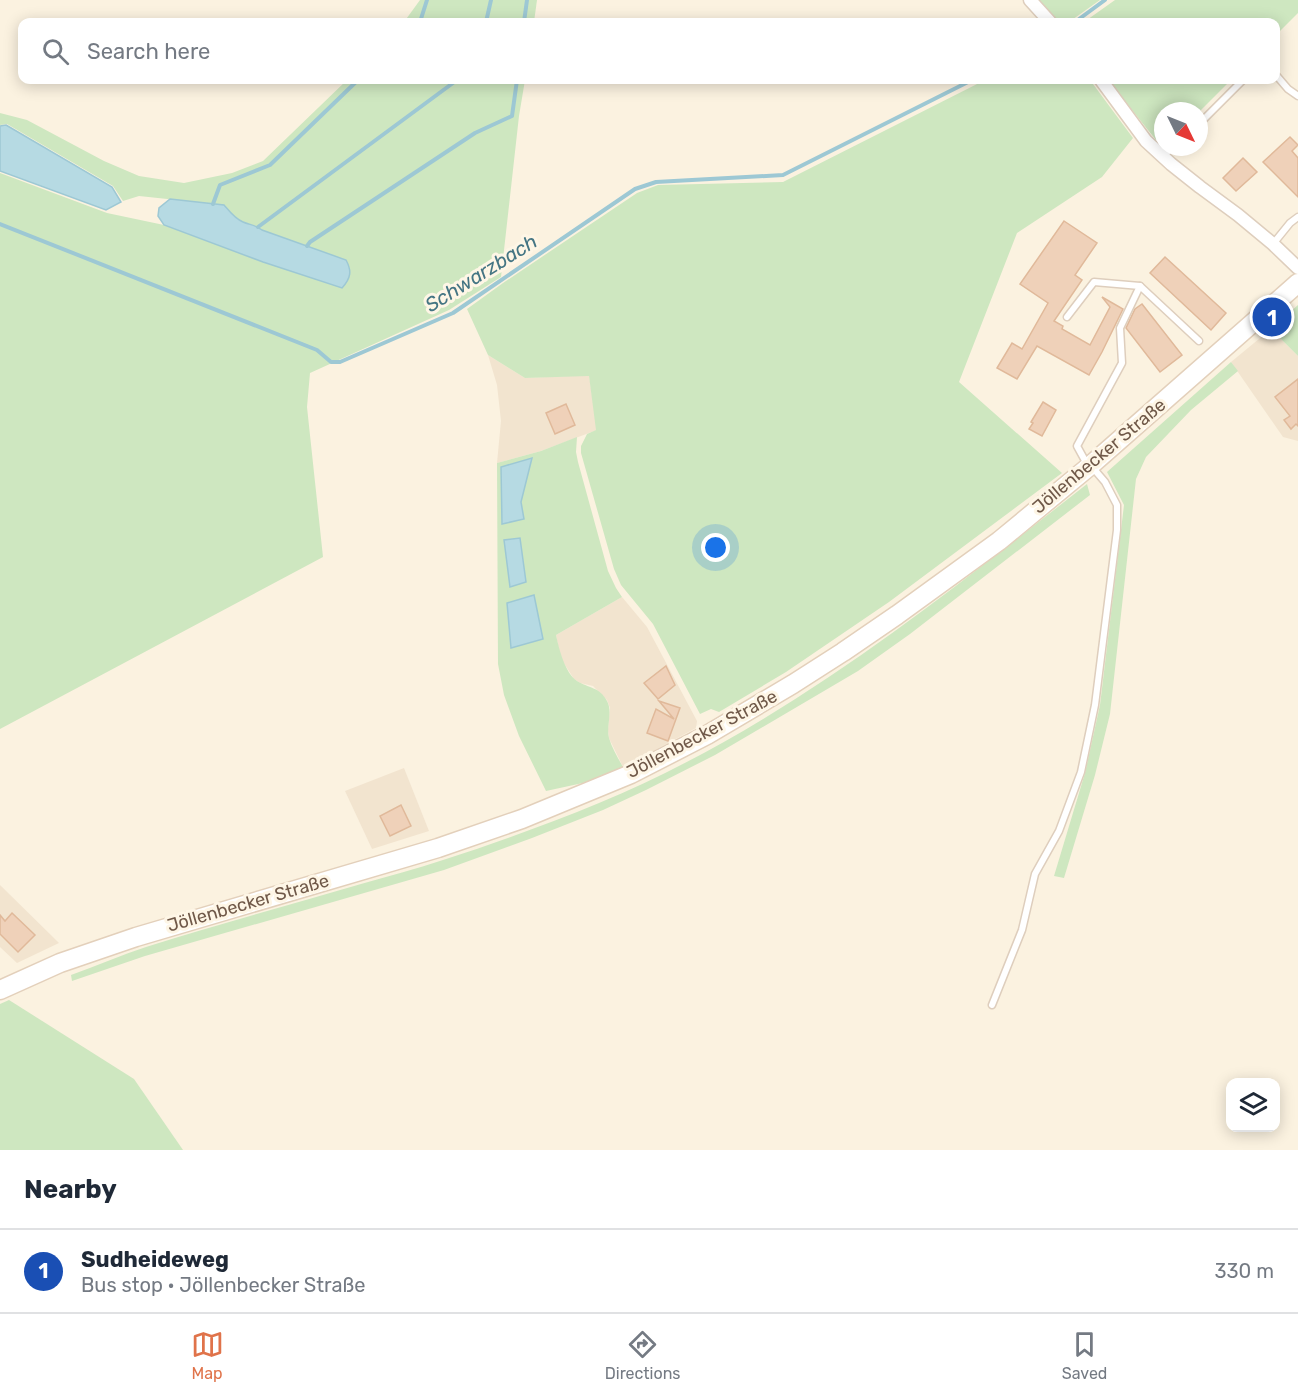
<!DOCTYPE html>
<html lang="en">
<head>
<meta charset="utf-8">
<style>
  :root { --surface:#fff; --page:#f6f6f7; --text:#1f2937; --muted:#747a83; --line:#e0e1e3; --accent:#e0734a }
  body { margin:0; font-family:Rubik,sans-serif; background:var(--page); color:var(--text) }
  .controls { position:absolute; right:18px; bottom:18px; display:grid; overflow:hidden; border-radius:12px; box-shadow:0 3px 15px #0003 }
  .controls button { width:54px; height:54px; display:grid; place-items:center; padding:0; border:0; border-bottom:2px solid var(--line); background:var(--surface); color:var(--text); font:30px sans-serif }
  .compass { position:absolute; left:1154px; top:102px; width:54px; height:54px; border-radius:50%; background:var(--surface); box-shadow:0 3px 15px #0003; rotate:133deg }
  .you { position:absolute; left:716px; top:548px; width:21px; height:21px; margin:-15px; border:4px solid #fff; border-radius:50%; background:#1a73e8; box-shadow:0 0 0 9px #1a73e833 }
  .badge { display:grid; place-items:center; width:39px; height:39px; border-radius:50%; background:var(--accent); color:#fff; font-size:20px; font-weight:700 }
  .pin { position:absolute; translate:-50% -50%; border:3px solid #fff; box-shadow:0 2px 6px #0006 }
  .list { margin:0; padding:0; list-style:none }
  h2 { display:flex; justify-content:space-between; align-items:center; height:78px; margin:0; padding:0 24px; font-size:26px }
  h2 small { font-size:20px; font-weight:400; color:var(--muted) }
  .list li { display:grid; grid-template-columns:39px 1fr auto; gap:18px; align-items:center; box-sizing:border-box; height:84px; padding:0 24px; border-top:2px solid var(--line) }
  .list b { display:block; font-size:22px; white-space:nowrap }
  .list p { margin:0; font-size:20px; white-space:nowrap; color:var(--muted) }
  .list em { font-size:20px; font-style:normal; color:var(--muted) }
  .icon { flex:none; width:33px; height:33px; fill:none; stroke:currentColor; stroke-width:2; stroke-linecap:round; stroke-linejoin:round }
  .map { position:relative; flex:none; width:1298px; height:1150px; overflow:hidden }
  .search { position:absolute; background:var(--surface); box-shadow:0 3px 15px #0003; left:18px; right:18px; top:18px; height:66px; display:flex; align-items:center; gap:15px; box-sizing:border-box; padding:0 21px; border-radius:12px; color:var(--muted); font-size:22px }
  .sheet { height:162px; background:var(--surface) }
  nav { display:flex; justify-content:space-around; align-items:center; box-sizing:border-box; height:84px; border-top:2px solid var(--line); background:var(--surface); font-size:16px; color:var(--muted) }
  nav a { display:grid; justify-items:center; gap:3px }
  nav .on { color:var(--accent) }
  .map>svg:first-child { display:block }
  .residential { fill:#f2e4cf }
  .green { fill:#cee7c0 }
  .water { fill:#b6dae3; stroke:#9dc8d4; stroke-width:1.5 }
  .lines { fill:none; stroke-linecap:round; stroke-linejoin:round }
  .stream { stroke:#9dc8d4; stroke-width:4 }
  .building { fill:#efd1b9; stroke:#e0b99a; stroke-width:1.5 }
  .lane-casing { stroke:#decebd; stroke-width:9 }
  .street-casing { stroke:#decebd; stroke-width:15 }
  .secondary-casing { stroke:#e3d0bb; stroke-width:21 }
  .lane { stroke:#fff; stroke-width:6 }
  .street { stroke:#fff; stroke-width:12 }
  .secondary { stroke:#fff; stroke-width:18 }
  .labels { text-anchor:middle; stroke-width:6; stroke-linejoin:round; paint-order:stroke }
  .street-label { font-size:18px; fill:#705949; stroke:#fef6e6 }
  .water-label { font-size:20px; font-style:italic; fill:#447583; stroke:#fef6e6 }
</style>
</head>
<body>
<div class="map">
<svg width="1298" height="1150" viewBox="0 0 1298 1150">
  <rect width="100%" height="100%" fill="#fbf2e0"/>
  <!-- residential -->
  <g class="residential">
    <polygon points="1271,329 1298,356 1298,441 1283,437 1231,362"/>
    <polygon points="488,355 525,378 589,375 597,430 541,451 497,463 501,421 497,385"/>
    <polygon points="622,597 647,627 697,721 696,728 623,767 609,738 608,730 610,708 607,700 593,686 580,683 574,679 560,657 556,635"/>
    <polygon points="404,768 429,831 372,849 345,791"/>
    <polygon points="0,885 59,943 17,963 0,947"/>
  </g>
  <!-- green -->
  <g class="green">
    <polygon points="420,0 537,0 534,22 404,22"/>
    <polygon points="1038,0 1100,0 1069,22 1057,22"/>
    <polygon points="1115,0 1298,0 1298,13 1276,35 1276,22 1084,22"/>
    <path d="M347,80H525L519,116L501,277L449,310L310,373L307,407L323,557L0,729V173L107,213L164,225L263,262L262,230C256,225 250,225 243,222C235,219 230,212 224,205L139,196L123,201L113,186L7,124L0,125V113L27,120L104,161L139,176L184,183L232,173L263,161Z"/>
    <polygon points="985,80 1090,80 1133,138 1102,177 1017,233 959,382 1062,473 889,602 786,672 719,712 711,709 700,714 653,624 621,585 614,569 581,453 581,446 587,434 596,430 589,376 525,378 488,355 467,309 503,283 637,193 658,185 783,182"/>
    <polygon points="1108,80 1231,80 1199,112 1163,111 1163,140 1156,140"/>
    <polygon points="1298,305 1298,356 1271,329"/>
    <polygon points="1231,362 1238,371 1191,410 1146,457 1136,479 1110,714 1095,775 1064,878 1054,876 1085,773 1100,705 1124,505 1107,472"/>
    <path d="M577,437L576,452L578,462L608,571L616,588L622,597L556,635C559,649 565,673 577,681C588,688 600,687 607,701C613,712 606,726 609,738C612,748 618,758 623,767L592,781L546,791L519,736L504,695L498,664L497,463L541,451Z"/>
    <path d="M1087,484L1090,495L910,634L858,671L715,755L646,790L603,810L532,838L444,870L145,956L72,981L71,975C96,966 121,955 146,947C217,925 289,905 361,884C388,876 416,869 443,860C496,843 548,824 599,803C780,728 934,604 1087,484Z"/>
    <polygon points="9,1000 134,1079 183,1150 0,1150 0,1004"/>
  </g>
  <!-- water -->
  <g class="water">
    <polygon points="6,125 112,187 121,202 106,210 0,171 0,126"/>
    <path d="M170,199L224,205C230,212 235,219 243,222C250,225 256,225 262,230L346,260C352,271 351,278 342,288L263,262L164,225L158,216L159,208Z"/>
    <polygon points="532,458 521,502 524,519 502,524 501,467"/>
    <polygon points="520,538 526,582 510,587 504,540"/>
    <polygon points="534,595 543,639 511,648 507,603"/>
  </g>
  <g class="lines">
    <!-- stream -->
    <g class="stream">
      <polyline points="420,22 427,0"/>
      <polyline points="486,22 491,0"/>
      <polyline points="524,22 527,0"/>
      <polyline points="1075,22 1105,0"/>
      <polyline points="213,204 220,185 270,165 358,80"/>
      <polyline points="0,224 317,350 331,362 340,362 453,313 635,189 656,182 783,175 972,80"/>
      <polyline points="258,227 457,80"/>
      <polyline points="307,246 310,242 475,133 512,116 517,80"/>
    </g>
  </g>
  <!-- building -->
  <g class="building">
    <polygon points="1290,137 1298,145 1292,151 1298,158 1298,197 1263,162"/>
    <polygon points="1243,158 1257,172 1236,191 1223,178"/>
    <polygon points="1064,221 1097,243 1075,275 1082,280 1054,321 1063,326 1062,329 1090,345 1110,307 1102,297 1123,309 1102,352 1089,375 1037,346 1017,379 997,368 1012,343 1022,349 1048,303 1020,284"/>
    <polygon points="1165,257 1226,313 1211,330 1150,273"/>
    <polygon points="1142,304 1182,355 1160,372 1126,328 1135,309"/>
    <polygon points="1298,379 1298,426 1296,424 1291,429 1284,420 1290,416 1275,397"/>
    <polygon points="1043,402 1056,410 1042,436 1029,429 1033,423 1031,422"/>
    <polygon points="566,404 575,425 555,434 546,413"/>
    <polygon points="666,666 675,685 658,699 644,683"/>
    <polygon points="659,701 680,708 668,741 647,733 656,709 674,719"/>
    <polygon points="401,805 411,826 390,836 380,816"/>
    <polygon points="12,913 35,935 18,952 0,934 0,915 5,921"/>
  </g>
  <g class="lines">
    <!-- lane casing -->
    <g class="lane-casing">
      <g id="lane">
        <polyline points="1276,75 1288,89 1298,96"/>
        <polyline points="1199,124 1243,80"/>
        <polyline points="1163,156 1173,147"/>
        <polyline points="1273,244 1290,223 1298,217"/>
        <polyline points="1067,317 1094,282 1140,286 1199,341"/>
        <polyline points="1088,466 1077,446 1122,363 1120,328 1140,286"/>
        <polyline points="992,1005 1022,930 1035,874 1059,831 1081,772 1095,705 1117,530 1117,505 1105,482 1093,468"/>
      </g>
    </g>
    <!-- street casing -->
    <g class="street-casing">
      <g id="street">
        <polyline points="1030,0 1050,22"/>
        <polyline points="1101,80 1146,141 1171,164 1200,187 1238,215 1273,244 1298,268"/>
      </g>
    </g>
    <!-- secondary casing -->
    <g class="secondary-casing">
      <polyline id="secondary" points="0,990 60,963 136,937 438,848 522,819 631,774 707,735 793,684 843,652 897,615 999,541 1091,465 1298,283"/>
    </g>
    <!-- lane -->
    <use href="#lane" class="lane"/>
    <!-- street -->
    <use href="#street" class="street"/>
    <!-- secondary -->
    <use href="#secondary" class="secondary"/>
  </g>
  <g class="labels">
    <!-- street labels -->
    <g class="street-label">
      <text transform="translate(1099 456) rotate(-40)" y="6">Jöllenbecker Straße</text>
      <text transform="translate(702 734) rotate(-28)" y="6">Jöllenbecker Straße</text>
      <text transform="translate(248 903) rotate(-16)" y="6">Jöllenbecker Straße</text>
    </g>
    <!-- water labels -->
    <g class="water-label">
      <text transform="translate(481 273) rotate(-32)" y="7">Schwarzbach</text>
    </g>
  </g>
</svg>
<div class="controls">
<button><svg class="icon" aria-label="layers" viewBox="0 0 24 24"><path d="M12 4l9 5-9 5-9-5zM3 14l9 5 9-5"/></svg></button>
</div>
<svg class="compass" viewBox="-18 -18 36 36"><path d="M0-13l5 13h-10z" fill="#e53935"/><path d="M0 13l5-13h-10z" fill="#747a83"/></svg>
<div class="you"></div>
<div class="pin badge" style="left:1272px;top:317px;background:#1a4fb4">1</div>
<div class="search"><svg class="icon" aria-label="search" viewBox="0 0 24 24"><circle cx="10" cy="10" r="6"/><path d="M15 15l6 6"/></svg>Search here</div>
</div>
<section class="sheet">
<h2>Nearby<small></small></h2>
<ul class="list">
<li><span class="badge" style="background:#1a4fb4">1</span><div><b>Sudheideweg</b><p>Bus stop · Jöllenbecker Straße</p></div><em>330 m</em></li>
</ul>
</section>
<nav>
<a class="on"><svg class="icon" aria-label="map" viewBox="0 0 24 24"><path d="M3 6l6-2 6 2 6-2v14l-6 2-6-2-6 2zM9 4v14M15 6v14"/></svg>Map</a>
<a><svg class="icon" aria-label="directions" viewBox="0 0 24 24"><path d="M12 3l9 9-9 9-9-9zM9 14v-3h6M13 9l2 2-2 2"/></svg>Directions</a>
<a><svg class="icon" aria-label="saved" viewBox="0 0 24 24"><path d="M7 4h10v16l-5-4-5 4z"/></svg>Saved</a>
</nav>
</body>
</html>
